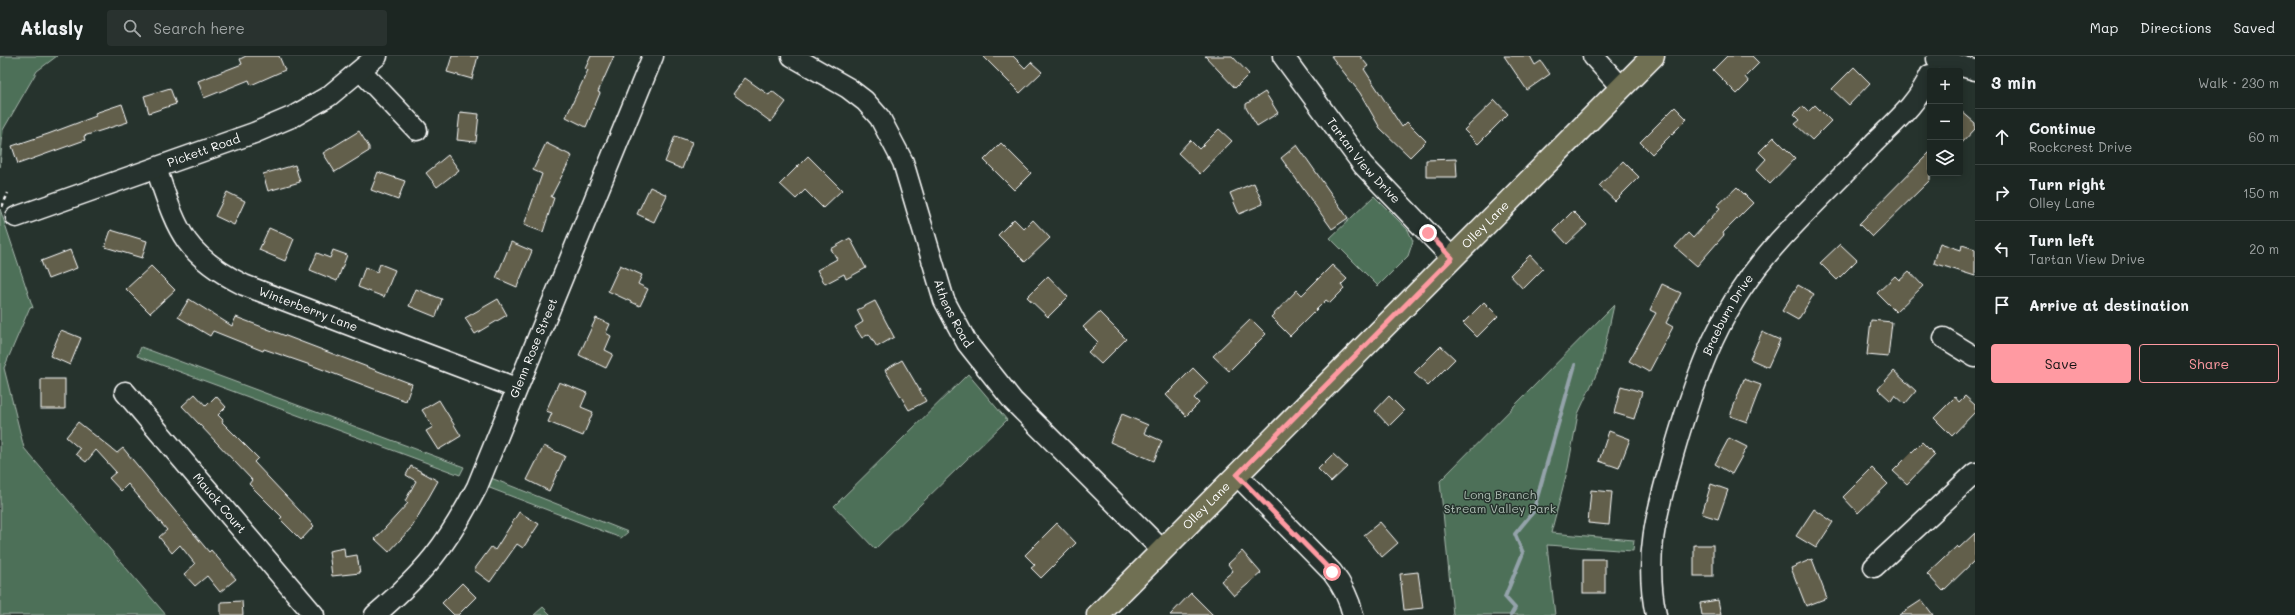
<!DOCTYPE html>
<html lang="en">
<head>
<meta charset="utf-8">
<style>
  :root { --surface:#1c2622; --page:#29322f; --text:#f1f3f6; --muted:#a0a5a5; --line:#3a4340; --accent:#ff9aa2 }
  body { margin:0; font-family:Mali,sans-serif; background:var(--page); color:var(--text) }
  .controls { position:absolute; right:12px; top:12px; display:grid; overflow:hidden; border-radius:4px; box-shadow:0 2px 10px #0003 }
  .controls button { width:36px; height:36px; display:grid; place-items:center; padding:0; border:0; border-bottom:1px solid var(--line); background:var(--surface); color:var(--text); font:20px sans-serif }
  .stop { position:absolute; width:12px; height:12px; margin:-9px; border:3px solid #ff9aa2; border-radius:50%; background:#fff }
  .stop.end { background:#ff9aa2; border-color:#fff; box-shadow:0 1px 4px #0008 }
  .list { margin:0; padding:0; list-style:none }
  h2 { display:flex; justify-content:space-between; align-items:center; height:52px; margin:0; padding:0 16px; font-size:17px }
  h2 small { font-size:13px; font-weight:400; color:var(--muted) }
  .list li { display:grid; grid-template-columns:26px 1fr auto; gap:12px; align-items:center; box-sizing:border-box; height:56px; padding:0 16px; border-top:1px solid var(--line) }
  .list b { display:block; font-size:15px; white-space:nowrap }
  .list p { margin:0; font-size:13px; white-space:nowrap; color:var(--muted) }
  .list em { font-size:13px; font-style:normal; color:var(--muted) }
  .actions { display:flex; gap:8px; padding:12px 16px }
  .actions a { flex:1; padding:9px 0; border:1px solid var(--accent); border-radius:4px; text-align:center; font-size:14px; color:var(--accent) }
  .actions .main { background:var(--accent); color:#111 }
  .icon { flex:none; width:22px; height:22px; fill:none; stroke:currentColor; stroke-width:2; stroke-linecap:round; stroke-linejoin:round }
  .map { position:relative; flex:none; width:1975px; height:559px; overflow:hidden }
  header { display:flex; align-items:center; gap:24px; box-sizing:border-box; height:56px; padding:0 20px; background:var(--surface); border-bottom:1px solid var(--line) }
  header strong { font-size:19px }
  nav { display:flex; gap:22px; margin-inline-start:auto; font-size:14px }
  .search { width:280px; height:36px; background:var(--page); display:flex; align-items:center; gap:10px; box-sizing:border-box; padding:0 14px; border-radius:4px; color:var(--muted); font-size:15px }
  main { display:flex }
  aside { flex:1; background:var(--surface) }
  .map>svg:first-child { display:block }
  .green { fill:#4e6f59; stroke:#a6b7ac }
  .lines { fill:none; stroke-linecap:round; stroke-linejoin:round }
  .stream { stroke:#94a3aa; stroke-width:4 }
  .building { fill:#625f4b; stroke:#fff }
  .minor-casing { stroke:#fff; stroke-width:23 }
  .major-casing { stroke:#fff; stroke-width:25 }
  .path { stroke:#fff; stroke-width:2.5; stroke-dasharray:4 3; stroke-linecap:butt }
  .minor { stroke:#26332d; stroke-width:20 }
  .major { stroke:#706f52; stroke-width:22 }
  .route { stroke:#ff9aa2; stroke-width:5 }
  .labels { text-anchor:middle; stroke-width:3; stroke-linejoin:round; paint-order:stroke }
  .street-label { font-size:12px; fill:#fff; stroke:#26332d }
  .park-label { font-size:12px; fill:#afbeb4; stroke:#26332d }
</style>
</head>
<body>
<header>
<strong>Atlasly</strong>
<div class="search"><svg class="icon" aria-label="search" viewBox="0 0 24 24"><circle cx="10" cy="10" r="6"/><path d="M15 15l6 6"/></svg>Search here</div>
<nav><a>Map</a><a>Directions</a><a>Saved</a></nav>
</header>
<main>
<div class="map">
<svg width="1975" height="559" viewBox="0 0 1975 559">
  <rect width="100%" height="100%" fill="#26332d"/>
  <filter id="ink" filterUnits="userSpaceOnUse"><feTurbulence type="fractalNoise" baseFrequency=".025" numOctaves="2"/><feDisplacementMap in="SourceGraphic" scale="8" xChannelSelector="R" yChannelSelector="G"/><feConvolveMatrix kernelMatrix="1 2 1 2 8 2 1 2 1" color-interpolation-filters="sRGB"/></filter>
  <g filter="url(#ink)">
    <!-- green -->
    <g class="green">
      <polygon points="0,0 57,0 37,15 3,74 0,111"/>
      <polygon points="1374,140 1408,174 1413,185 1408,200 1378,230 1330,182"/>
      <polygon points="0,153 33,252 30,251 4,312 24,392 166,559 0,559"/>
      <polygon points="1614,249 1601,308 1578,358 1568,412 1551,477 1634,484 1633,495 1547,489 1555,559 1453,559 1440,425"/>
      <polygon points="141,291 464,411 460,419 137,300"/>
      <polygon points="968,318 1007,364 875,493 834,450"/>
      <polygon points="491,422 628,476 621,482 487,431"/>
      <polygon points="543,551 551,559 534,559"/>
    </g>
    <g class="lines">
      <!-- stream -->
      <polyline class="stream" points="1511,559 1515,552 1505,541 1523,497 1515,478 1533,456 1575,309"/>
    </g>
    <!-- building -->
    <g class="building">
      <polygon points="246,0 279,0 285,14 251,29 249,24 204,42 198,25 242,8 240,3"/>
      <polygon points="452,0 478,0 472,23 447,16"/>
      <polygon points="591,0 614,0 598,36 600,37 586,71 566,61 588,14 585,13"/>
      <polygon points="983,0 1013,0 1025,12 1031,6 1042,16 1020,37"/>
      <polygon points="1205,0 1232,0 1249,18 1235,32"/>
      <polygon points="1331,0 1360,0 1368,10 1364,13 1402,71 1407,66 1426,85 1410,101 1380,72 1360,37"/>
      <polygon points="1504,0 1530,0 1535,9 1541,5 1550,18 1527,34"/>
      <polygon points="1727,0 1752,0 1759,7 1745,21 1749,26 1737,38 1713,14"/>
      <polygon points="1854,11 1870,27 1849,49 1832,33"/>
      <polygon points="745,22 769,39 772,35 786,46 771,66 733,38"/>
      <polygon points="170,32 176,48 149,57 144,40"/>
      <polygon points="1265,36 1278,57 1257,70 1246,52 1246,48"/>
      <polygon points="1495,44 1508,58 1478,88 1464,74"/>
      <polygon points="122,48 128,66 84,80 85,84 18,108 12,90 48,78 96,60 95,57"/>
      <polygon points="1815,49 1831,65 1812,84 1795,68 1800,64 1794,58 1802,50 1808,56"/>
      <polygon points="1675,51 1687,63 1652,98 1640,86"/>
      <polygon points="1960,54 1975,67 1975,73 1960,89"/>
      <polygon points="460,56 479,58 476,86 457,84"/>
      <polygon points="1219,73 1232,85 1200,118 1178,97 1190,84 1199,93"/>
      <polygon points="359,75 369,91 369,95 335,116 323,97"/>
      <polygon points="675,80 692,86 682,113 665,106"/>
      <polygon points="1774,81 1795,102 1770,128 1756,114 1766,103 1759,96"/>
      <polygon points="546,87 572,100 551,141 554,142 543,176 524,169 542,118 533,114"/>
      <polygon points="1001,87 1031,117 1014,134 984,104"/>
      <polygon points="1297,89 1348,162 1332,173 1281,102"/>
      <polygon points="1930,96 1930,124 1872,181 1859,168"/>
      <polygon points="448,99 459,114 437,131 426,117"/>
      <polygon points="808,100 842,134 823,152 805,134 796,143 780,128"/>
      <polygon points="1456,103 1457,121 1426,121 1426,104"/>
      <polygon points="1623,105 1639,121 1615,145 1599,130"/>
      <polygon points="295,109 300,126 268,135 263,118"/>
      <polygon points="378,116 405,125 398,144 371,134"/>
      <polygon points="1254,127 1263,148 1239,158 1230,137"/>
      <polygon points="650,131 667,139 654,166 637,158"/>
      <polygon points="1737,131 1753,147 1723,177 1724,179 1697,210 1675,191 1688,177 1693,182 1720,152 1717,150"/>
      <polygon points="227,136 245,145 234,169 215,160"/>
      <polygon points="1573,155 1587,169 1567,188 1554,174"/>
      <polygon points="1014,163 1024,173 1033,164 1050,182 1025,206 998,179"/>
      <polygon points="269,172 294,183 285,205 259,194"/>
      <polygon points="111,174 147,185 142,202 105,191"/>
      <polygon points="850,182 866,212 846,223 844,218 825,228 817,214 837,203 831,193"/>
      <polygon points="511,186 532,195 517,231 496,222"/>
      <polygon points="1940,187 1961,194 1962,189 1975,193 1975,220 1934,207"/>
      <polygon points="1840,188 1857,204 1837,224 1820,207"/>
      <polygon points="70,194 77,212 48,223 41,205"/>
      <polygon points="333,194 347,199 337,225 310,214 317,197 330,202"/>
      <polygon points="1530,199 1543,213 1523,233 1510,219"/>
      <polygon points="380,208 395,214 384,241 358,231 365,211 377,216"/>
      <polygon points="620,209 642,219 638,228 648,233 640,250 608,235"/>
      <polygon points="1332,209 1347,223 1341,229 1344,233 1330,247 1326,244 1290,280 1271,261 1297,234 1302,239"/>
      <polygon points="151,210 175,234 150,257 126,233"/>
      <polygon points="1909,215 1923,230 1896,256 1877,237 1895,220 1899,224"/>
      <polygon points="1048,220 1068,241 1048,261 1027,241"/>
      <polygon points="1662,228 1681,237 1666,267 1673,271 1649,316 1629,305 1656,257 1650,254"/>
      <polygon points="1798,229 1814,238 1798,264 1782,255"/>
      <polygon points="416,233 442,243 436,261 409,250"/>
      <polygon points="189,243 232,270 236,261 412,328 406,345 316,311 264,293 263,295 213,275 210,280 178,261"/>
      <polygon points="498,243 507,259 475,278 465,262"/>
      <polygon points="875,245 894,281 877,291 869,278 862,282 855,271 863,266 857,254"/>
      <polygon points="1484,246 1498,260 1477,281 1463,267"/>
      <polygon points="1099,256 1126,283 1101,308 1088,296 1098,286 1083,271"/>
      <polygon points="596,262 610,268 606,277 611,280 605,294 613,298 606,312 579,299"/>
      <polygon points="1251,263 1266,278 1229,315 1213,300"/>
      <polygon points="1871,264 1892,266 1888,301 1867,299"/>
      <polygon points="61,274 81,282 70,309 50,300"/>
      <polygon points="1762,276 1780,284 1768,311 1750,303"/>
      <polygon points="1441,290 1455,303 1428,330 1414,317"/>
      <polygon points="902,304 926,345 909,354 885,314"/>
      <polygon points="1193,312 1208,327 1194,342 1199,347 1186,360 1166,339"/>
      <polygon points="1894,315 1916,335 1905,348 1895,339 1891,345 1878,333"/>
      <rect x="41" y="323" width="24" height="30"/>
      <polygon points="1744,323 1761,329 1747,366 1730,360"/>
      <polygon points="559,326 587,337 581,351 593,356 583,380 548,366 552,357 546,355"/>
      <polygon points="1621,330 1642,336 1634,363 1614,357"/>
      <polygon points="195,338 206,350 216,340 226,351 218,359 223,364 222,366 258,402 254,406 314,470 301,484 280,463 282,461 249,428 252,424 182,350"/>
      <polygon points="1389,340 1404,355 1389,370 1375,355"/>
      <polygon points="1965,340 1975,349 1975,356 1952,380 1934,362 1955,341 1959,346"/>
      <polygon points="439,344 461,380 438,394 426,375 433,371 422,354"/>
      <polygon points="1122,358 1148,369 1144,377 1162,385 1154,405 1110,386"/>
      <polygon points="78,366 117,397 123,392 209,496 211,494 236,523 220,536 207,520 195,530 184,518 195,508 180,489 172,497 159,481 167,474 128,428 121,435 109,422 116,416 96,394 86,406 76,398 80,393 66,381"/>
      <polygon points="1609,375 1630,383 1619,412 1599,405"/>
      <polygon points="1729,382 1747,391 1732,418 1715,408"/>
      <polygon points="1922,386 1935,399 1907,428 1893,415"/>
      <polygon points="544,390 565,400 549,435 527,424"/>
      <polygon points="1333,398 1347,411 1331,426 1318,413"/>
      <polygon points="411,410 438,425 412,471 389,496 375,483 408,447 405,445 416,425 406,419"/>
      <polygon points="1872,412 1888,428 1858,457 1843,441"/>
      <polygon points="1711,428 1728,434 1718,463 1702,458"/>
      <polygon points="1591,434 1612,436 1609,469 1588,467"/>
      <polygon points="1814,453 1833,466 1816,492 1796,480"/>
      <polygon points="519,456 539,468 523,492 517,488 490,526 474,514 491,491 495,494"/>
      <polygon points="1380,466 1398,487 1382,501 1364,479"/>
      <polygon points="1057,467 1076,487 1041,522 1031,512 1035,509 1025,499"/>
      <polygon points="1975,477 1975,504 1943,535 1927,518 1957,490 1959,492"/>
      <rect x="1694" y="489" width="19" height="31"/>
      <polygon points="344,492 345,501 357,499 360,517 332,520 329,495"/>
      <polygon points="1242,495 1261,517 1234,540 1221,525 1233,515 1228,508"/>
      <rect x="1583" y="503" width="22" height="34"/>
      <polygon points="1812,503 1827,542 1806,550 1791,512"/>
      <polygon points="1418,516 1423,552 1404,554 1400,518"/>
      <polygon points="462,527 476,541 458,559 454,559 442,547"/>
      <polygon points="1191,537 1213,559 1170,559"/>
      <polygon points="1718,544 1721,559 1702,559 1700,547"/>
      <polygon points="1922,544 1933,559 1899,559"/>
      <polygon points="242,545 243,559 221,559 221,546"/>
    </g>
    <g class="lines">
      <!-- minor casing -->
      <g class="minor-casing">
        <g id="minor">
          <path id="s1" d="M792,0L848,32L865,45L880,62L903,106L944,244L967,287L1013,345L1162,494"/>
          <path id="s2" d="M1283,0L1363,109L1452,202"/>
          <polyline points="1593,0 1621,31"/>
          <polyline points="1937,3 1975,14"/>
          <polyline points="361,15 417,74"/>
          <path id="s3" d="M156,112C177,173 182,198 244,229L516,332"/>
          <path id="s4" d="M16,161L254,77L294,60L329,40L377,0"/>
          <polyline points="1944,282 1975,301"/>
          <path id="s5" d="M125,336L314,559"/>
          <path d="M1237,419L1332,516C1343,530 1349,542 1353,559"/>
          <polyline points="1874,511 1975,417"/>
          <path id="s6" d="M375,559C425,516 447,489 477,431L653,0"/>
          <path id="s7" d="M1656,559C1643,499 1658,452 1674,395C1698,312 1720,250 1779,185C1810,151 1843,120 1874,87C1895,66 1918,47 1930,19"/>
        </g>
      </g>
      <!-- major casing -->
      <g class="major-casing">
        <g id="major">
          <path id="s8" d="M1098,559L1653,0"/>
        </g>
      </g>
      <!-- path -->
      <polyline class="path" points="2,151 8,137"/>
      <!-- minor -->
      <use href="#minor" class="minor"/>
      <!-- major -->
      <use href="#major" class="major"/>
    </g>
  </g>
  <g class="lines" filter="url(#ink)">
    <!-- route -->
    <polyline class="route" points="1332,516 1237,419 1452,202 1428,177"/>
  </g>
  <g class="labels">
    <!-- street labels -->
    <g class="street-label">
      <text dy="4" stroke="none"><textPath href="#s4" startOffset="199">Pickett Road</textPath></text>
      <text dy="4" stroke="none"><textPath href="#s2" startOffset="132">Tartan View Drive</textPath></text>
      <text dy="4" stroke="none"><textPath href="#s8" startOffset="550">Olley Lane</textPath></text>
      <text dy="4" stroke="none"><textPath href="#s3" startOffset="221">Winterberry Lane</textPath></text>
      <text dy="4" stroke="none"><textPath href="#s1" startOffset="318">Athens Road</textPath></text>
      <text dy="4" stroke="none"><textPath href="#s7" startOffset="314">Braeburn Drive</textPath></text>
      <text dy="4" stroke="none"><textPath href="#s6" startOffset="315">Glenn Rose Street</textPath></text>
      <text dy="4" stroke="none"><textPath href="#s5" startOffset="146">Mauck Court</textPath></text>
      <text dy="4" stroke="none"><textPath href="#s8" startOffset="154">Olley Lane</textPath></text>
    </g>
    <!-- park labels -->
    <g class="park-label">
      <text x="1500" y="443">Long Branch<tspan x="1500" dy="14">Stream Valley Park</tspan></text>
    </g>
  </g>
</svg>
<div class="controls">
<button>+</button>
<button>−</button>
<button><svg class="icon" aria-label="layers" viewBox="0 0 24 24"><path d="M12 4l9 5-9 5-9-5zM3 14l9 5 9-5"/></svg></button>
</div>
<div class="stop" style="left:1332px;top:516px"></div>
<div class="stop end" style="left:1428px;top:177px"></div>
</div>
<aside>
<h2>3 min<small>Walk · 230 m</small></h2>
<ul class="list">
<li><svg class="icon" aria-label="ahead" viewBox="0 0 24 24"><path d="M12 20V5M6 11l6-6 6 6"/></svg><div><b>Continue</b><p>Rockcrest Drive</p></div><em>60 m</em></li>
<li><svg class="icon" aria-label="right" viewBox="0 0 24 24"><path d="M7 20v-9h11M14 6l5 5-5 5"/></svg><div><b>Turn right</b><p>Olley Lane</p></div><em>150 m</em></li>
<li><svg class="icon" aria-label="left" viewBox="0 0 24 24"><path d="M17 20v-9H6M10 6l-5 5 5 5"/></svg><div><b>Turn left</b><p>Tartan View Drive</p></div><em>20 m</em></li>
<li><svg class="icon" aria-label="arrive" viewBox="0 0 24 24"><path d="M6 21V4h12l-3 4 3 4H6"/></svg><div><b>Arrive at destination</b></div></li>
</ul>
<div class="actions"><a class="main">Save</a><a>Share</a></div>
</aside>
</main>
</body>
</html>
